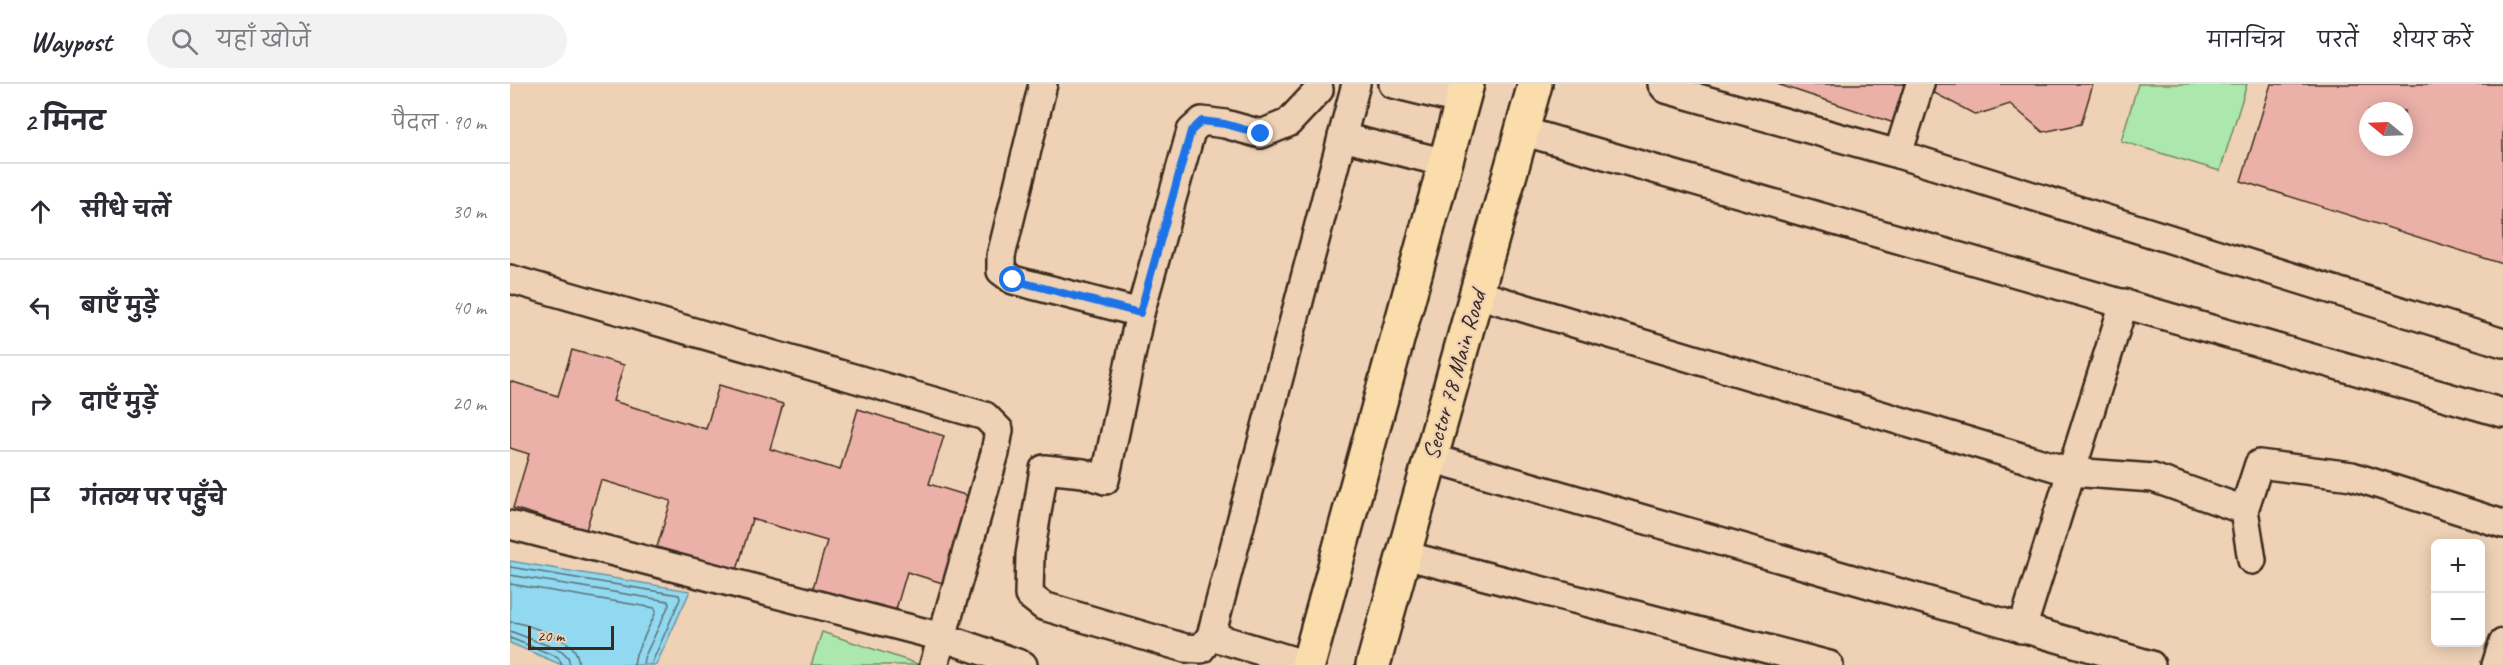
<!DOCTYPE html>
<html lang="hi">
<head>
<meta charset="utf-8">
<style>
  :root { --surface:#fff; --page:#f2f2f3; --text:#2b2b33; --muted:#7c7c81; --line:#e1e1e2 }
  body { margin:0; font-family:Caveat,"Playpen Sans Deva",sans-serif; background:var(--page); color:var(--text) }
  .controls { position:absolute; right:18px; bottom:18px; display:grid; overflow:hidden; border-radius:9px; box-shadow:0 3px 15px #0003 }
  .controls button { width:54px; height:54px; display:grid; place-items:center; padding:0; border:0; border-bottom:2px solid var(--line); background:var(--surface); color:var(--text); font:30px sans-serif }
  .compass { position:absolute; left:1849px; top:18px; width:54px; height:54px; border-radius:50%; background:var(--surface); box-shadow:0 3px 15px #0003; rotate:289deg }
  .scale { position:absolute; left:18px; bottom:15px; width:86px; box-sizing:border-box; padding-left:6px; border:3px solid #3b2a1e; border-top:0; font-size:16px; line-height:21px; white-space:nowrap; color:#3b2a1e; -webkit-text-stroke:4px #efd2b6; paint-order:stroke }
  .stop { position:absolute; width:18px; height:18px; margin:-14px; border:4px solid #1a73e8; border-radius:50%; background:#fff }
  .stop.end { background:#1a73e8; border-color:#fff; box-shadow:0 2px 6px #0008 }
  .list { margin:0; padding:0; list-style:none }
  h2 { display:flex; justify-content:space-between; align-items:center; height:78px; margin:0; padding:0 24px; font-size:26px }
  h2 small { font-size:20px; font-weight:400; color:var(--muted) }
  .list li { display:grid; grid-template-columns:39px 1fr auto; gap:18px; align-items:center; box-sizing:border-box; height:96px; padding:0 24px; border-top:2px solid var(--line) }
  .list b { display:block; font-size:22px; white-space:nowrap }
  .list em { font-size:20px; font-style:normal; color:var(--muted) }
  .icon { flex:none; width:33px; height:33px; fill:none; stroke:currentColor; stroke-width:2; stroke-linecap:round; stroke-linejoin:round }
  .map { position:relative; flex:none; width:1993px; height:581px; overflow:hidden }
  header { display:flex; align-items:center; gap:36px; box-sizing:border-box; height:84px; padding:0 30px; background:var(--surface); border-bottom:2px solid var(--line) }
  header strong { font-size:28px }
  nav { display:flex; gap:33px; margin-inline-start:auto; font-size:21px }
  .search { width:420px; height:54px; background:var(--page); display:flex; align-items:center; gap:15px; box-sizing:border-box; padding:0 21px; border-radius:33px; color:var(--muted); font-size:22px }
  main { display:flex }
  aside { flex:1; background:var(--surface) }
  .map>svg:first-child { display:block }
  .green { fill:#ace8ae; stroke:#748966; stroke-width:1.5 }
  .water { fill:#90d9f1; stroke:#6e939d; stroke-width:1.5 }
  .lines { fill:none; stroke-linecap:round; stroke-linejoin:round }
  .shore { stroke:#5d7072; stroke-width:1.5 }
  .building { fill:#ebb1a9; stroke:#3b2a1e; stroke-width:1.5; fill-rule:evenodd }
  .minor-casing { stroke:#3b2a1e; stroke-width:32 }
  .major-casing { stroke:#3b2a1e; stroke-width:38 }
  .minor { stroke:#efd2b6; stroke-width:27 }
  .major { stroke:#faddab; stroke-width:33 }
  .route { stroke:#1a73e8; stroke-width:8 }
  .labels { text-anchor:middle; stroke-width:4.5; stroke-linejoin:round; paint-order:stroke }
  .street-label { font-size:24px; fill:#3b2a1e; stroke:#efd2b6 }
</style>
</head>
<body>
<header>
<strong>Waypost</strong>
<div class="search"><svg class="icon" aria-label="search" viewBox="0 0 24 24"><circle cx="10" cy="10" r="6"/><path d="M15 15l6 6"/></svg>यहाँ खोजें</div>
<nav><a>मानचित्र</a><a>परतें</a><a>शेयर करें</a></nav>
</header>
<main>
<aside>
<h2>2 मिनट<small>पैदल · 90 m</small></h2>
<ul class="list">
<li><svg class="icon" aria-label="ahead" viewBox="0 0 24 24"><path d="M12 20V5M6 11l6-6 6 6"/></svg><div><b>सीधे चलें</b></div><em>30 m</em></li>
<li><svg class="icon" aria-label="left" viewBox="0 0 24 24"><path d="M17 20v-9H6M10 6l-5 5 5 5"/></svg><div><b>बाएँ मुड़ें</b></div><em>40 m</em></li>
<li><svg class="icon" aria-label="right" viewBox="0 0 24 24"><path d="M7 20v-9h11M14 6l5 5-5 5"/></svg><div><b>दाएँ मुड़ें</b></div><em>20 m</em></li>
<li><svg class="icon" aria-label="arrive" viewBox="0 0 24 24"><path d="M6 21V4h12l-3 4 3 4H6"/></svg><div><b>गंतव्य पर पहुँचे</b></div></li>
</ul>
</aside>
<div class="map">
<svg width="1993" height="581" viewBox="0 0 1993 581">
  <rect width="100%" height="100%" fill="#efd2b6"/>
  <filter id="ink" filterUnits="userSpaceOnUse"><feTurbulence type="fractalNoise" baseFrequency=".0167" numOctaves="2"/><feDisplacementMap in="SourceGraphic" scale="12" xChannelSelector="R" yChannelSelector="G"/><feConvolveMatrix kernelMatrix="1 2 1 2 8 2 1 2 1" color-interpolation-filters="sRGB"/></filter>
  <g filter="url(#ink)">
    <!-- green -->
    <g class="green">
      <polygon points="1628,0 1737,0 1710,87 1611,57"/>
      <polygon points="312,548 411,581 301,581"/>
    </g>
    <!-- water -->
    <polygon class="water" points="0,477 180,507 146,581 52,581 0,559"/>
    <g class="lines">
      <!-- shore -->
      <g class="shore">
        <polyline points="0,483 169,511 170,515 141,581"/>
        <polyline points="0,491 158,517 159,521 134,574 133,581"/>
        <polyline points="0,500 145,524 146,528 126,570 124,581"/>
        <path d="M0,538C13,538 54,554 62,563C67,568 68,574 69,581"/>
        <polyline points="0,547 52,567 58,573 60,581"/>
        <polyline points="0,554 48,573 52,581"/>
      </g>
    </g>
    <!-- building -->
    <g class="building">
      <polygon points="1267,0 1403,0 1390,41"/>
      <polygon points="1414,0 1583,0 1571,40 1533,48 1500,20 1466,31 1413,3"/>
      <path d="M1761,0H1993V180L1731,97ZM1858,27H1894V63H1858Z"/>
      <polygon points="62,266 114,281 103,317 196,345 209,301 273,320 260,365 330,386 348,325 434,352 419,400 465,414 439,501 397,488 384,532 302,507 317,457 242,435 227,486 147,463 161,417 91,396 76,446 3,424 19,370 0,364 0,297 48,312"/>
    </g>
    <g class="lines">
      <!-- minor casing -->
      <g class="minor-casing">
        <g id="minor">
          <polyline points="533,0 491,172 491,187 503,196 630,229 595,396 573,389 534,385 520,471 519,511 533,522 675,564 691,565 701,552 846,0"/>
          <polyline points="883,0 953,17"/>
          <polyline points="1152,0 1156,5 1388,70 1993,259"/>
          <polyline points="1012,47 1993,329"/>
          <polyline points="832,53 936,79"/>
          <polyline points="1388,70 1410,0"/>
          <polyline points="0,195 475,332 489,346 485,369 432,553 513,581"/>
          <polyline points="967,210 1561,388 1643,394 1734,426 1749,380 1842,392 1993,440"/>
          <polyline points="630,229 681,47 692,37 715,40 751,50 778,39 809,6 808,0"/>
          <polyline points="921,374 1641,581"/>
          <polyline points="1734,426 1742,476"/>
          <polyline points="0,441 432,553 424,581"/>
          <polyline points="894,471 1319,581"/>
          <polyline points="1512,545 1614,219"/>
          <polyline points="701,552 797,581"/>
          <polyline points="1986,581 1993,559"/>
        </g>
      </g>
      <!-- major casing -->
      <g class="major-casing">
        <g id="major">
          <polyline points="798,581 957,0"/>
          <polyline points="863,581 1025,0"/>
        </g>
      </g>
      <!-- minor -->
      <use href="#minor" class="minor"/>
      <!-- major -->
      <use href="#major" class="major"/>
    </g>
  </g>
  <g class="lines" filter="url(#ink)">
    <!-- route -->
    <polyline class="route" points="503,196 630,229 681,47 692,37 715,40 751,50"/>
  </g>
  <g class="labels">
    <!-- street labels -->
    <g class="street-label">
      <text transform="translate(944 291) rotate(-74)" y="8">Sector 78 Main Road</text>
    </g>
  </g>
</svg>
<div class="controls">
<button>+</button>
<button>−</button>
</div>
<svg class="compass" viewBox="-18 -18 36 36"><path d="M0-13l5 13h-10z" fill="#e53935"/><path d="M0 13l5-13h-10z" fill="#7c7c81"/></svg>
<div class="scale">20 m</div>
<div class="stop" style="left:503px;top:196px"></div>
<div class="stop end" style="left:751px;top:50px"></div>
</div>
</main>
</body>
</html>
